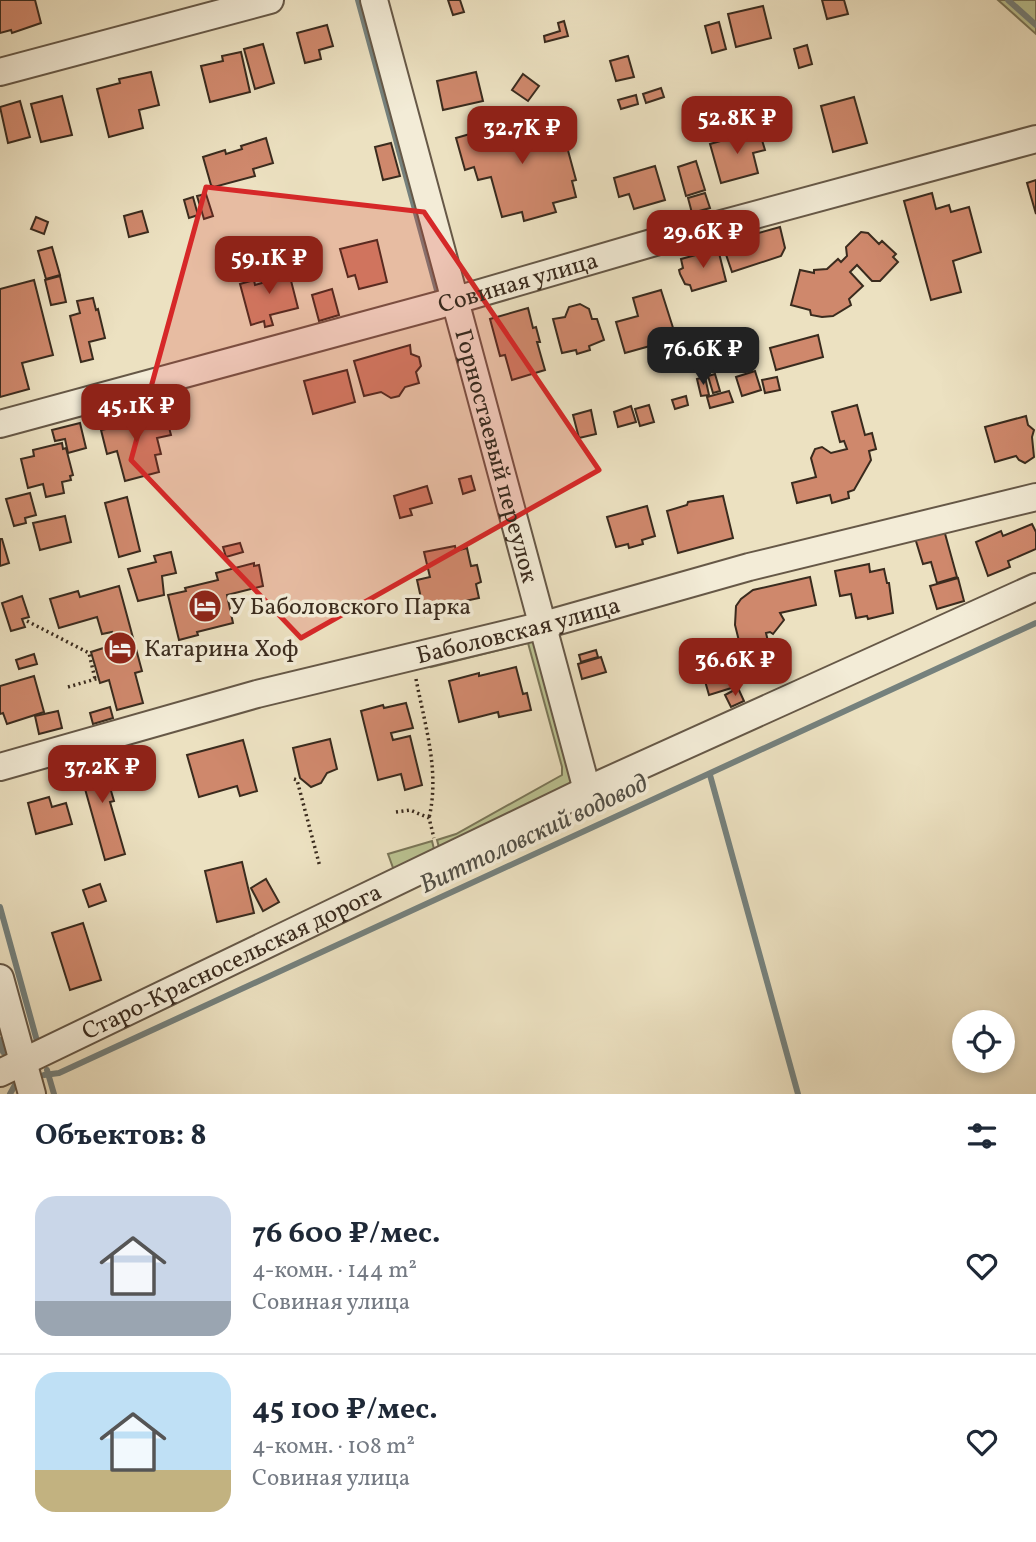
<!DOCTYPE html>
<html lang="ru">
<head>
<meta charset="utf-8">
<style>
	body { margin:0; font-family:Vollkorn,serif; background:#f2f2f3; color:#1f2937; height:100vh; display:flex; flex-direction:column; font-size:26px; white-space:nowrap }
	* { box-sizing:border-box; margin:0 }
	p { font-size:23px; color:#747a83 }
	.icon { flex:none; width:38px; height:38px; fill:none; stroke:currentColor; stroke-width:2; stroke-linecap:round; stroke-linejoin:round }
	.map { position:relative; height:1094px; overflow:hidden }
	.side { display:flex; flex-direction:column; background:#fff; flex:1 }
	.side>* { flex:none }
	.buttons { position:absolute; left:952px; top:1010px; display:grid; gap:14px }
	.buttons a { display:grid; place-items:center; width:63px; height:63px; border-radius:50%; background:#fff; box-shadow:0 4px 10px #0003; font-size:35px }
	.price { position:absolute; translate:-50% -60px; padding:0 16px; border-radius:14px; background:#8f2418; color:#fff; font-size:23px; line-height:46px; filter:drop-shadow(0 2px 4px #0008) }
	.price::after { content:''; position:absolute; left:50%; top:42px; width:21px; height:16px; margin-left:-10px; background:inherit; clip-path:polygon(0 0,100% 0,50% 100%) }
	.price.selected { background:#222; color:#fff }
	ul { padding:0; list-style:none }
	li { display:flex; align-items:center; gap:21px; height:175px; padding:0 35px }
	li+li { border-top:2px solid #e0e1e3 }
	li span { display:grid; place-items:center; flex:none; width:196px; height:140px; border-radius:21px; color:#555 }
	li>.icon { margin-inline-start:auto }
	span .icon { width:84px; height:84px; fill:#fffc; stroke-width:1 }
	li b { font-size:30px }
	h2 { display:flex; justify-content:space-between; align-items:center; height:84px; padding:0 35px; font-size:30px }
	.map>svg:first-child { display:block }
	.green { fill:#bac291; stroke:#7a7658; stroke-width:2 }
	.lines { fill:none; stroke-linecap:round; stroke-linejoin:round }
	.stream { stroke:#75817d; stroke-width:6 }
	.building { fill:#cf886c; stroke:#3a2b1e; stroke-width:2 }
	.minor-casing { stroke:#665847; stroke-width:30 }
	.path { stroke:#3a2b1e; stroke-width:3.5; stroke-dasharray:2 3.5; stroke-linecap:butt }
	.minor { stroke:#f3ecd7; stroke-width:26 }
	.marked { fill:#d62828; fill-opacity:0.2; stroke:#d62828; stroke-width:5; stroke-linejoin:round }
	.labels { text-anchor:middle; stroke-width:7; stroke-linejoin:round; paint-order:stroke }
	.street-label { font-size:24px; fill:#3a2b1e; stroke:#f3ecd7 }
	.poi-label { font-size:24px; fill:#3a2b1e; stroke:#f3ecd7; text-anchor:start }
	.water-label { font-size:26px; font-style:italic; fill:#524f46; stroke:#f3ecd7 }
</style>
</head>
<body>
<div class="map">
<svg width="1036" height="1094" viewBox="0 0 1036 1094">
	<rect width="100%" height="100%" fill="#ece1c1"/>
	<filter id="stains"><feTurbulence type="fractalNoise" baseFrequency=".00286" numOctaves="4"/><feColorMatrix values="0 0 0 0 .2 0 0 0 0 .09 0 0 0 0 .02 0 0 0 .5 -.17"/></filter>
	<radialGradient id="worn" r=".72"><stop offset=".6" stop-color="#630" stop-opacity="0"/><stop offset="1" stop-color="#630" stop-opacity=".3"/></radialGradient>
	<!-- green -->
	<g class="green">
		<polygon points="998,0 1036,0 1036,34"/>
		<polygon points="532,633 574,772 572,788 441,855 437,840 456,834 562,775 562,767 528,643 431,667 428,658"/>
		<polygon points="432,841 436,857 396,876 388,854"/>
	</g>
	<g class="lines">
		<!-- stream -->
		<g class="stream">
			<polyline points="358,0 438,294"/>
			<polyline points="1008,0 1036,25"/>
			<polyline points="710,775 798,1094"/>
			<polyline points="0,907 37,1041"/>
			<polyline points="0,1040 3,1052"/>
			<polyline points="47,1070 54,1094"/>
			<polyline points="44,1075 59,1073 1036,623"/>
			<polyline points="10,1094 15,1085"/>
		</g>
	</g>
	<!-- building -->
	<g class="building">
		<polygon points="0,0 35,0 41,23 12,33 11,30 0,33"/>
		<polygon points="448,0 460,0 464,12 453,15"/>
		<polygon points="822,0 844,0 848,14 827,19"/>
		<polygon points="763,6 771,38 736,47 728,14"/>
		<polygon points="564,21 568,36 545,42 544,36 560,31 558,23"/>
		<polygon points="719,22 726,49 712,53 705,26"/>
		<polygon points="327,25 333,46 319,50 321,59 305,63 297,33"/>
		<polygon points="263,44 274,83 255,89 244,49"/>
		<polygon points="807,45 812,64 799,68 794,49"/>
		<polygon points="241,52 250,92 210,102 201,66 223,61 222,56"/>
		<polygon points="628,56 634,77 616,81 610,61"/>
		<polygon points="151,72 159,105 139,110 143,128 109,137 97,89 120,83 119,79"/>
		<polygon points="476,72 483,101 443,110 437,81"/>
		<polygon points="523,74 539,86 528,101 512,90"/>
		<polygon points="661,88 664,97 646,103 643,94"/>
		<polygon points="636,95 638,104 621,109 618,100"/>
		<polygon points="62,96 72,135 41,142 31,104"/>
		<polygon points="854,97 867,143 833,152 821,106"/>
		<polygon points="20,101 30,137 8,143 0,107"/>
		<polygon points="526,118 529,130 560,121 576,180 572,181 576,197 553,203 556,212 524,221 522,212 502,217 491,177 478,180 474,167 465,170 456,138"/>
		<polygon points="759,130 765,150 753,153 758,173 721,183 710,144"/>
		<polygon points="266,138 273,163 253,169 255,176 214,187 211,185 203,157 225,150 226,154 242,149 241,146"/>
		<polygon points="391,143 400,176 383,180 375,147"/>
		<polygon points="696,161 705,190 686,196 678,167"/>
		<polygon points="655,166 665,200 634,209 629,194 619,197 614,178"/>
		<polygon points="1036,180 1036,214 1027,183"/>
		<polygon points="705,193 710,208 692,213 688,198"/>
		<polygon points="932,193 936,209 949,205 951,212 969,207 981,252 953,261 961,292 931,300 904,201"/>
		<polygon points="206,194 213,216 204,219 197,196"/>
		<polygon points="193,197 198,215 189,218 184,200"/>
		<polygon points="142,211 148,232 129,237 124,216"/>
		<polygon points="36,217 48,222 44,234 31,229"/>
		<polygon points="780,227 785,248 781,256 732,272 722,243"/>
		<polygon points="861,232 868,233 879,244 882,241 896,254 893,257 898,262 880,281 872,281 857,265 850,272 863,286 849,299 851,305 833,316 822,317 811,315 810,310 791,305 800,270 814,273 814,270 827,269 838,259 841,262 847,256 846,247"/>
		<polygon points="377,240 387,282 359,289 355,275 348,277 340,249"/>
		<polygon points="52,247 60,275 46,279 38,251"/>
		<polygon points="718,249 726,281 692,291 690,285 685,284 680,274 679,270 683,268 681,259"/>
		<polygon points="287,265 298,308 270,315 273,325 265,327 264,321 251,325 240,284 254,280 255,285 269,281 266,271"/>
		<polygon points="60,276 66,302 51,305 45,280"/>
		<polygon points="34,280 53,355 22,363 29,389 0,397 0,289"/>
		<polygon points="332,289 339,315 319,321 312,295"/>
		<polygon points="661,290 675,334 649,342 650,346 625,353 616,322 638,316 633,298"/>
		<polygon points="93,298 96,310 98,309 105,338 89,342 93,359 81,362 70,316 80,313 77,301"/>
		<polygon points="580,304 589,309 592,319 597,319 604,340 589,346 590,350 577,354 576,350 562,353 553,319 565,317 569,307"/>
		<polygon points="528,308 533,328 536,327 540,342 537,342 545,370 512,380 505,355 500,356 490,319"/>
		<polygon points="818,335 823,357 776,370 770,348"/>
		<polygon points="410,345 411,354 419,357 421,366 416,372 419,383 405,387 399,396 391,398 381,392 364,396 354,361"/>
		<polygon points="347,370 355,402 313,414 304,381"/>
		<polygon points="755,371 761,390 742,396 736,377"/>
		<polygon points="715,374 720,391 713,393 708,376"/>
		<polygon points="705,377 709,395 701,396 697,379"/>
		<polygon points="777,377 780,390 765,393 762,380"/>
		<polygon points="729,391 733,402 710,408 707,397"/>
		<polygon points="686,396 688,405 675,409 672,400"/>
		<polygon points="649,405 654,422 640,426 635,409"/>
		<polygon points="857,405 865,435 872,433 876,449 869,451 871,460 854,490 848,492 849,498 832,503 830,495 797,503 792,483 816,477 811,458 815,449 822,447 831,453 847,449 844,441 840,442 832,412"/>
		<polygon points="631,406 636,422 618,427 614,412"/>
		<polygon points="591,410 596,434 579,438 573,415"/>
		<polygon points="144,415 146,421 166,416 171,435 157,438 161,454 155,455 159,472 125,481 117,451 107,454 101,430 111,428 110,423"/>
		<polygon points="1026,416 1028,425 1034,430 1032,437 1034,457 1025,463 1019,460 1016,456 995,462 985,427"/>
		<polygon points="80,423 86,448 68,453 65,439 55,441 52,430"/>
		<polygon points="62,443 63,449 66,448 73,475 70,476 71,480 62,482 64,493 46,497 43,484 28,488 21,459 34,456 33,450"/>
		<polygon points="471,476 475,490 463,494 459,479"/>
		<polygon points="427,486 432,503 410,509 412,515 400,518 394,496"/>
		<polygon points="30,493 36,515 25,518 26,523 14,526 6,499"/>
		<polygon points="723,496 733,538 678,553 667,511 687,505 688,502"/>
		<polygon points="127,497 140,551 119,557 105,503"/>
		<polygon points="647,506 655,536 642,540 643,544 629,548 628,544 616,547 607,517"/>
		<polygon points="65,516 71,542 40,550 33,523"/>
		<polygon points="1032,524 1036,532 1036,549 1008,561 1010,567 988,576 976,542 1001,531 1003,536"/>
		<polygon points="944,530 957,577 937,583 931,562 923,564 915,538"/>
		<polygon points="0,539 2,539 9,563 0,566"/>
		<polygon points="240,543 243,552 226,557 223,547"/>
		<polygon points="455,546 456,551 467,548 471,566 477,565 481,582 476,584 479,598 465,601 466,606 425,616 417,580 430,577 424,552"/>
		<polygon points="171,552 176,573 162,576 164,595 138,601 128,569 156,562 154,556"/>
		<polygon points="254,563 254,566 259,565 263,586 227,595 233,623 197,632 198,635 179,640 168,595 186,591 185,588 218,580 216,573"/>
		<polygon points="869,564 870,572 884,569 887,583 889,583 893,613 868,619 867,616 856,618 851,594 840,596 835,571"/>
		<polygon points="810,577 816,605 780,613 784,620 773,634 770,632 766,633 771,654 744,661 735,625 736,606 741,599 753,590"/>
		<polygon points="958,578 964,601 937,609 930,586"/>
		<polygon points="119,586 142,671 135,673 143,703 117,710 109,680 100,683 91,652 116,644 112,632 102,634 97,617 59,628 50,599 78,591 80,597"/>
		<polygon points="22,596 29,617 22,619 25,627 11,631 2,603"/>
		<polygon points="596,650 598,657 581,662 579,655"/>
		<polygon points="34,654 37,664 19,669 16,660"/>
		<polygon points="601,657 606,672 582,679 578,664"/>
		<polygon points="725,660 726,663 734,661 741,685 709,695 701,667"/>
		<polygon points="516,667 523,694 527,693 531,710 499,717 498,712 459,722 449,681 479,673 479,676"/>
		<polygon points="34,676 44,712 7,724 3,713 0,714 0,686"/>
		<polygon points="738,688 744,701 731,707 725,695"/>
		<polygon points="406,703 413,728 391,733 393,740 410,736 422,785 405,790 401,774 378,780 361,711 383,705 384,708"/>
		<polygon points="110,707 113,718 93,724 90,713"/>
		<polygon points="58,711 62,728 39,734 35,716"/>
		<polygon points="330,739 337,769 327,773 321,783 311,787 300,778 293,748"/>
		<polygon points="243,740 257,791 240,796 237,786 199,797 187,755"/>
		<polygon points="101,757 105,771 113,769 117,782 109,784 114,801 110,802 125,854 105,860 78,764"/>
		<polygon points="49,797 52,807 66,803 72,824 36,834 28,803"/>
		<polygon points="242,862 254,913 217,922 205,871"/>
		<polygon points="266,879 279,902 263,911 251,888"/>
		<polygon points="100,884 106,901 89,907 83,890"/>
		<polygon points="83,923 101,980 70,990 52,933"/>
	</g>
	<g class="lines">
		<defs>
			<g id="minor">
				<path id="s1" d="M374 0 587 790"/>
				<polyline points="0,72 270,0"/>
				<path id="s2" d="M0 424 439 305 662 240 1036 139"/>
				<path id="s3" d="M0 767 257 694 544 625 749 567 1036 497"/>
				<polyline points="0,978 32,1094"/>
				<path id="s4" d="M0 1073 587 790 1036 587"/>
			</g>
		</defs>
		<!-- minor casing -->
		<use href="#minor" class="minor-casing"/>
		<!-- path -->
		<g class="path">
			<polyline points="27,621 89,653 95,679"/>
			<path d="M416 679C425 726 440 771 429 818"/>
			<polyline points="68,687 99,678"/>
			<polyline points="294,779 297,780 320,867"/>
			<polyline points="396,812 410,810 429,818 434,838"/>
		</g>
		<!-- minor -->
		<use href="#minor" class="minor"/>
	</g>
	<!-- marked area -->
	<path class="marked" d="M206 187 424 212 599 470 301 638 131 460Z"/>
	<!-- icons -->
	<defs>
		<symbol id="hotel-disc" viewBox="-11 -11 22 22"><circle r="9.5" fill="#8f2418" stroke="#f3ecd7"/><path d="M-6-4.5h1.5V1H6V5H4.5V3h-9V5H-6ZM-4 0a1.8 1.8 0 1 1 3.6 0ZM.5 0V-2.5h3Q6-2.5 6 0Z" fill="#fff"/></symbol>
	</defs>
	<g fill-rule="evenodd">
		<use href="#hotel-disc" x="186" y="587" width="38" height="38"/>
		<use href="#hotel-disc" x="101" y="629" width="38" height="38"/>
	</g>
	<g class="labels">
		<!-- street labels -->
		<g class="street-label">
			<text dy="8" stroke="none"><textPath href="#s2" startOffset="537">Совиная улица</textPath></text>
			<text dy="8" stroke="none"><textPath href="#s1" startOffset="472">Горностаевый переулок</textPath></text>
			<text dy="8" stroke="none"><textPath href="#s3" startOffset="536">Баболовская улица</textPath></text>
			<text dy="8" stroke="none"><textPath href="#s4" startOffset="257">Старо-Красносельская дорога</textPath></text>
		</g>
		<!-- poi labels -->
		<g class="poi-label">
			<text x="230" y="614">У Баболовского Парка</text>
			<text x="144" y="656">Катарина Хоф</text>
		</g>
		<!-- water labels -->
		<g class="water-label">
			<text transform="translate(533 833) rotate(-25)" y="9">Виттоловский водовод</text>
		</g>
	</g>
	<rect width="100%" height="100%" filter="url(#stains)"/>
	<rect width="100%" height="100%" fill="url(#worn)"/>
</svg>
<div class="buttons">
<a><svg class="icon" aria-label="locate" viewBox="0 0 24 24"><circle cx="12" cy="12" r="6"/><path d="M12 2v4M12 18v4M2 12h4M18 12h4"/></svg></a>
</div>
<b class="price" style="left:737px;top:156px">52.8K ₽</b>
<b class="price" style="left:522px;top:166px">32.7K ₽</b>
<b class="price" style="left:703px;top:270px">29.6K ₽</b>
<b class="price" style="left:269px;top:296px">59.1K ₽</b>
<b class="price selected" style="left:703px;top:387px">76.6K ₽</b>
<b class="price" style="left:136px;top:444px">45.1K ₽</b>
<b class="price" style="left:735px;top:698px">36.6K ₽</b>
<b class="price" style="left:102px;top:805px">37.2K ₽</b>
</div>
<section class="side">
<h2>Объектов: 8<svg class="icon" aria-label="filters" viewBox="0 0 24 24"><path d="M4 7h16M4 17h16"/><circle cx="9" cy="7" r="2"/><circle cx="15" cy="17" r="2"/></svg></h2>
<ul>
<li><span style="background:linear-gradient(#c9d6e8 75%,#9aa5b1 0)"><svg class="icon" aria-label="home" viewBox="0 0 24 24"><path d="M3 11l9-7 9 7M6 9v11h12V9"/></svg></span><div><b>76 600 ₽/мес.</b><p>4-комн. · 144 m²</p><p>Совиная улица</p></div><svg class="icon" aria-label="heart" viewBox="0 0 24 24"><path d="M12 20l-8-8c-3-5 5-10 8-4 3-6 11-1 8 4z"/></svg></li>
<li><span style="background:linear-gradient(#bfe0f5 70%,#c2b280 0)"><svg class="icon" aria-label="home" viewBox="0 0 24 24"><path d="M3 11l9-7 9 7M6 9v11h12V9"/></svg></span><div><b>45 100 ₽/мес.</b><p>4-комн. · 108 m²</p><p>Совиная улица</p></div><svg class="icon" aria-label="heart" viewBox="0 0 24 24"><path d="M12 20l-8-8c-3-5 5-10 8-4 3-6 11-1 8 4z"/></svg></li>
</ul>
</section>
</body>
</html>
